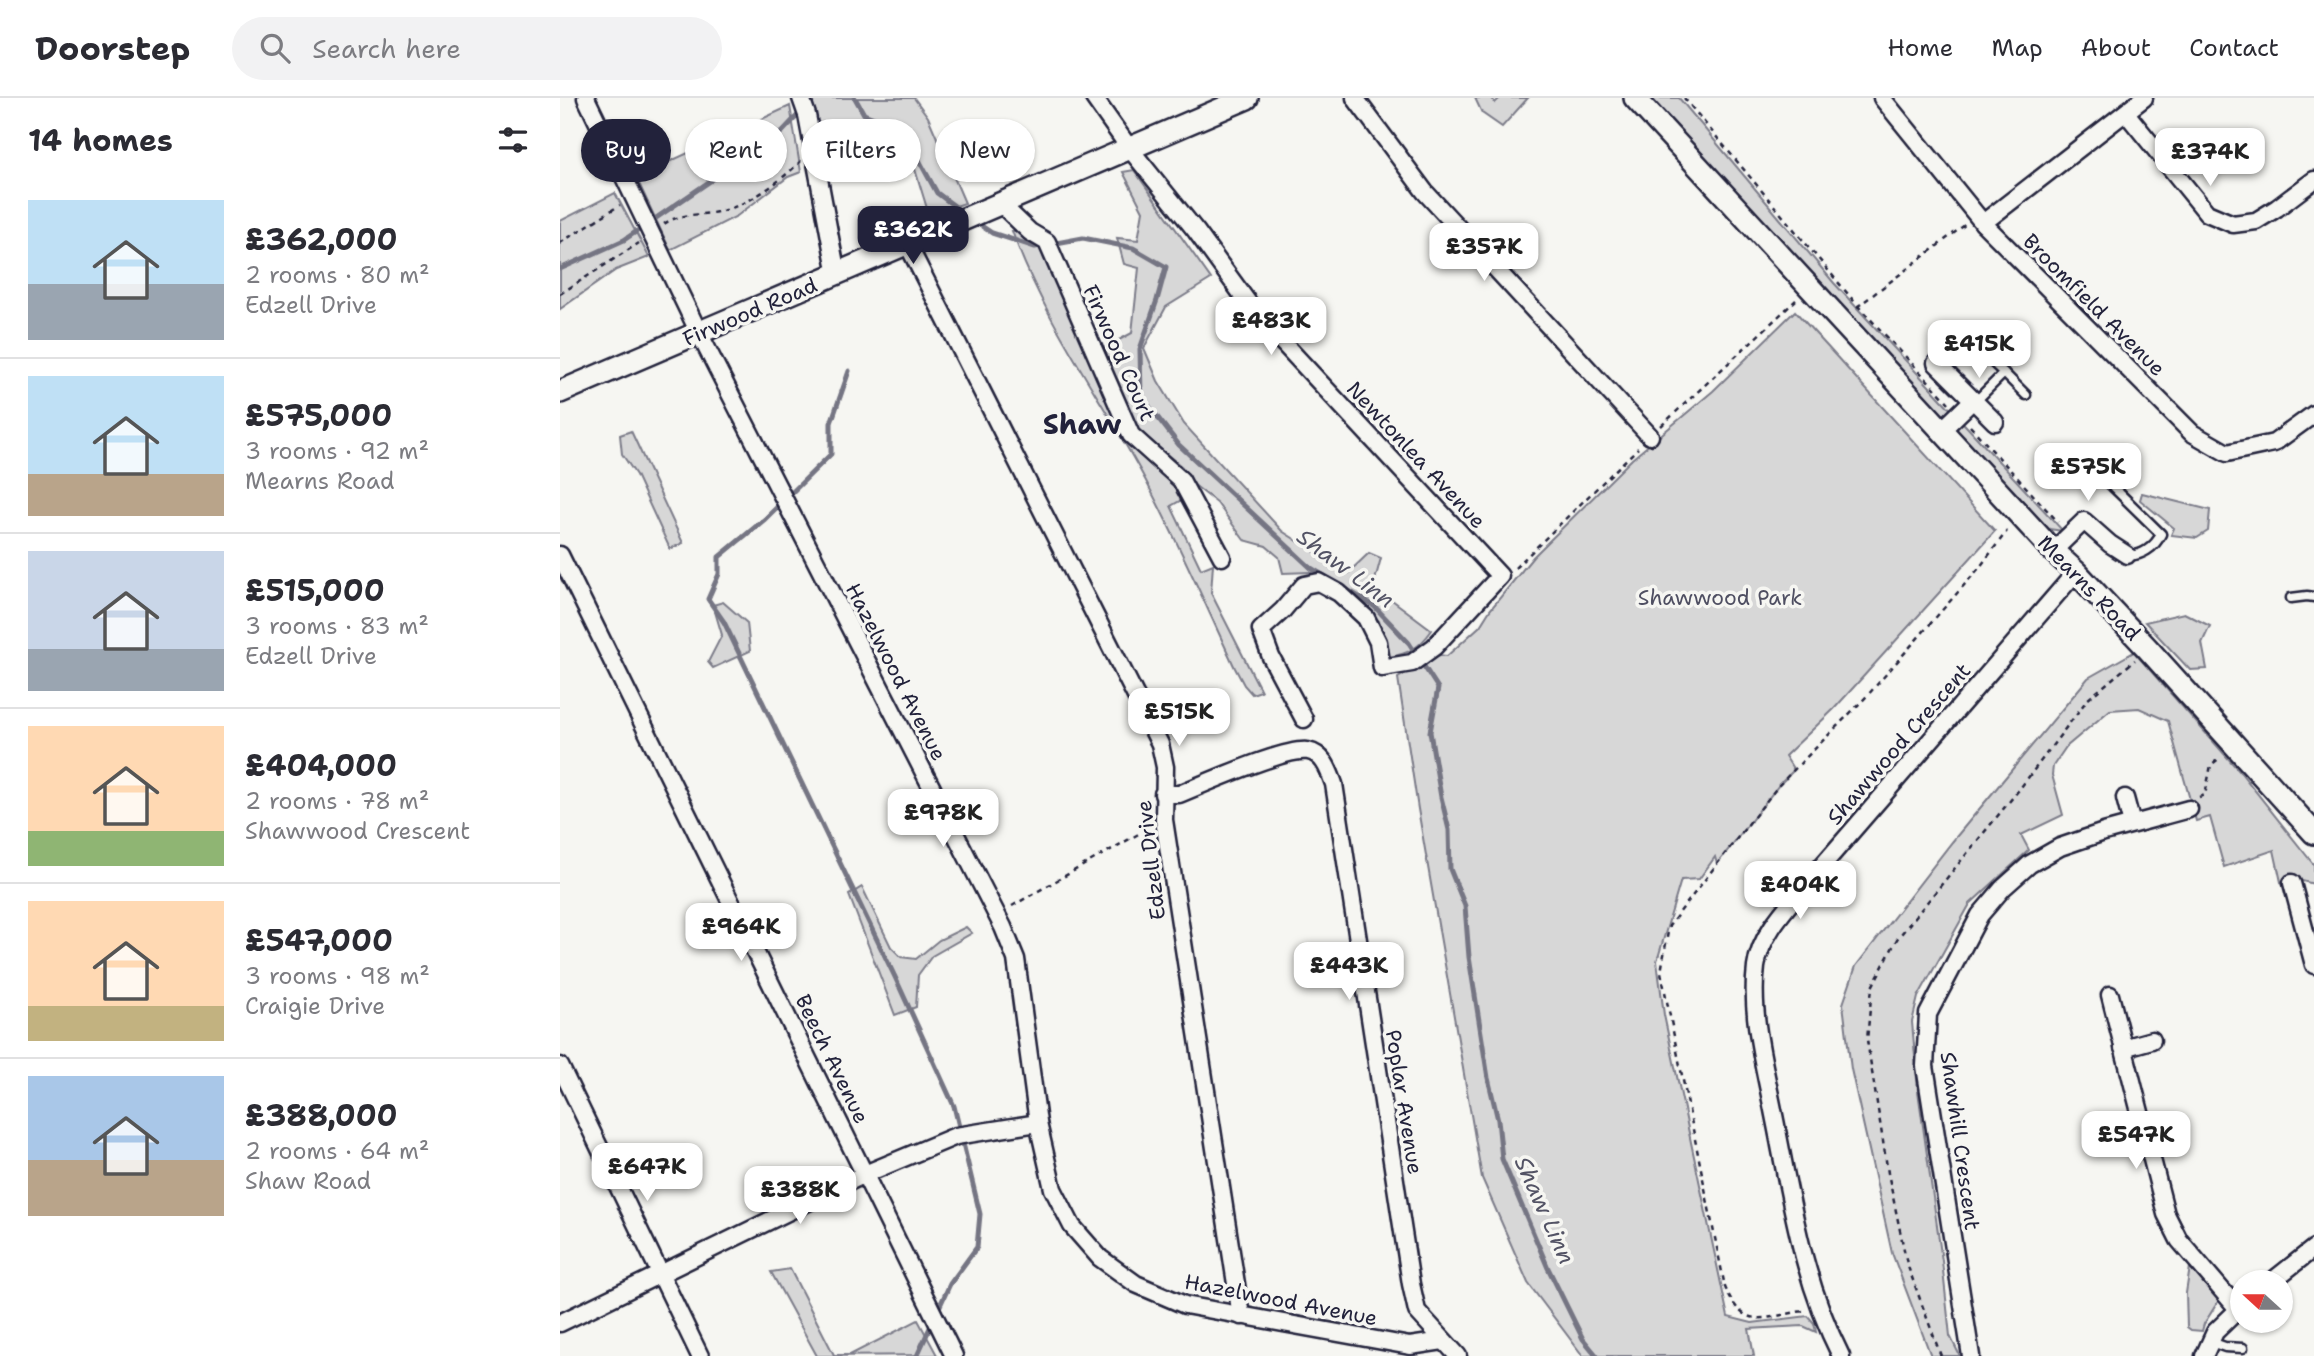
<!DOCTYPE html>
<html lang="en">
<head>
<meta charset="utf-8">
<style>
	body { margin:0; font-family:"Shantell Sans",sans-serif; background:#f2f2f3; color:#2b2b33; height:100vh; display:flex; flex-direction:column; font-size:26px; white-space:nowrap }
	* { box-sizing:border-box; margin:0 }
	p { font-size:23px; color:#7c7c81 }
	.icon { flex:none; width:38px; height:38px; fill:none; stroke:currentColor; stroke-width:2; stroke-linecap:round; stroke-linejoin:round }
	.map { position:relative; flex:1; overflow:hidden }
	.details { display:flex; flex-direction:column; background:#fff; width:560px }
	.details>* { flex:none }
	.top-card { position:absolute; left:21px; top:21px; width:665px; height:63px; display:flex; gap:14px }
	.needle { width:46px; rotate:291deg }
	.controls { position:absolute; left:1670px; top:1172px; display:grid; gap:14px }
	.controls a { display:grid; place-items:center; width:63px; height:63px; border-radius:50%; background:#fff; box-shadow:0 2px 5px #0004; font-size:35px }
	.price { position:absolute; translate:-50% -60px; padding:0 16px; border-radius:14px; background:#fff; color:#222; font-size:23px; line-height:46px; filter:drop-shadow(0 2px 4px #0008) }
	.price::after { content:''; position:absolute; left:50%; top:42px; width:21px; height:16px; margin-left:-10px; background:inherit; clip-path:polygon(0 0,100% 0,50% 100%) }
	.price.on { background:#22223b; color:#fff }
	ul { padding:0; list-style:none }
	li { display:flex; align-items:center; gap:21px; height:175px; padding:0 28px }
	li+li { border-top:2px solid #e1e1e2 }
	li span { display:grid; place-items:center; flex:none; width:196px; height:140px; border-radius:0px; color:#555 }
	li>.icon { margin-inline-start:auto }
	span .icon { width:84px; height:84px; fill:#fffc; stroke-width:1 }
	li b { font-size:30px }
	h2 { display:flex; justify-content:space-between; align-items:center; height:84px; padding:0 28px; font-size:30px }
	.tag { padding:0 24px; border-radius:32px; background:#fff; box-shadow:0 2px 5px #0004; font-size:24px; line-height:63px }
	.tag.on { background:#22223b; color:#fff }
	header { display:flex; align-items:center; gap:42px; box-sizing:border-box; height:98px; padding:0 35px; background:#fff; border-bottom:2px solid #e1e1e2 }
	header strong { font-size:33px }
	nav { display:flex; gap:38px; margin-inline-start:auto; font-size:24px }
	.search { width:490px; height:63px; background:#f2f2f3; display:flex; align-items:center; gap:18px; box-sizing:border-box; padding:0 24px; border-radius:38px; color:#7c7c81; font-size:26px }
	main { display:flex; flex:1; min-height:0 }
	.map>svg:first-child { display:block }
	.green { fill:#d7d7d7; stroke:#7c7c89; stroke-width:2 }
	.lines { fill:none; stroke-linecap:round; stroke-linejoin:round }
	.stream { stroke:#757583; stroke-width:5 }
	.lane-casing { stroke:#22223b; stroke-width:13 }
	.street-casing { stroke:#22223b; stroke-width:21 }
	.secondary-casing { stroke:#22223b; stroke-width:26 }
	.path { stroke:#22223b; stroke-width:2.5; stroke-dasharray:5 5; stroke-linecap:butt }
	.lane { stroke:#f6f6f2; stroke-width:8 }
	.street { stroke:#f6f6f2; stroke-width:16 }
	.secondary { stroke:#f6f6f2; stroke-width:21 }
	.labels { text-anchor:middle; stroke-width:7; stroke-linejoin:round; paint-order:stroke }
	.street-label { font-size:21px; fill:#22223b; stroke:#f6f6f2 }
	.park-label { font-size:21px; fill:#4f4f62; stroke:#f6f6f2 }
	.water-label { font-size:23px; font-style:italic; fill:#535365; stroke:#f6f6f2 }
	.district-label { font-size:28px; font-weight:bold; fill:#22223b; stroke:#f6f6f2 }
</style>
</head>
<body>
<header>
<strong>Doorstep</strong>
<div class="search"><svg class="icon" aria-label="search" viewBox="0 0 24 24"><circle cx="10" cy="10" r="6"/><path d="M15 15l6 6"/></svg>Search here</div>
<nav><a>Home</a><a>Map</a><a>About</a><a>Contact</a></nav>
</header>
<main>
<section class="details">
<h2>14 homes<svg class="icon" aria-label="filters" viewBox="0 0 24 24"><path d="M4 7h16M4 17h16"/><circle cx="9" cy="7" r="2"/><circle cx="15" cy="17" r="2"/></svg></h2>
<ul>
<li><span style="background:linear-gradient(#bfe0f5 60%,#9aa5b1 0)"><svg class="icon" aria-label="home" viewBox="0 0 24 24"><path d="M3 11l9-7 9 7M6 9v11h12V9"/></svg></span><div><b>£362,000</b><p>2 rooms · 80 m²</p><p>Edzell Drive</p></div></li>
<li><span style="background:linear-gradient(#bfe0f5 70%,#b9a48a 0)"><svg class="icon" aria-label="home" viewBox="0 0 24 24"><path d="M3 11l9-7 9 7M6 9v11h12V9"/></svg></span><div><b>£575,000</b><p>3 rooms · 92 m²</p><p>Mearns Road</p></div></li>
<li><span style="background:linear-gradient(#c9d6e8 70%,#9aa5b1 0)"><svg class="icon" aria-label="home" viewBox="0 0 24 24"><path d="M3 11l9-7 9 7M6 9v11h12V9"/></svg></span><div><b>£515,000</b><p>3 rooms · 83 m²</p><p>Edzell Drive</p></div></li>
<li><span style="background:linear-gradient(#ffd9b3 75%,#8fb573 0)"><svg class="icon" aria-label="home" viewBox="0 0 24 24"><path d="M3 11l9-7 9 7M6 9v11h12V9"/></svg></span><div><b>£404,000</b><p>2 rooms · 78 m²</p><p>Shawwood Crescent</p></div></li>
<li><span style="background:linear-gradient(#ffd9b3 75%,#c2b280 0)"><svg class="icon" aria-label="home" viewBox="0 0 24 24"><path d="M3 11l9-7 9 7M6 9v11h12V9"/></svg></span><div><b>£547,000</b><p>3 rooms · 98 m²</p><p>Craigie Drive</p></div></li>
<li><span style="background:linear-gradient(#a9c7e8 60%,#b9a48a 0)"><svg class="icon" aria-label="home" viewBox="0 0 24 24"><path d="M3 11l9-7 9 7M6 9v11h12V9"/></svg></span><div><b>£388,000</b><p>2 rooms · 64 m²</p><p>Shaw Road</p></div></li>
</ul>
</section>
<div class="map">
<svg width="1754" height="1258" viewBox="0 0 1754 1258">
	<rect width="100%" height="100%" fill="#f6f6f2"/>
	<filter id="ink" filterUnits="userSpaceOnUse"><feTurbulence type="fractalNoise" baseFrequency=".0143" numOctaves="2"/><feDisplacementMap in="SourceGraphic" scale="14" xChannelSelector="R" yChannelSelector="G"/><feConvolveMatrix kernelMatrix="1 2 1 2 8 2 1 2 1" color-interpolation-filters="sRGB"/></filter>
	<g filter="url(#ink)">
		<!-- green -->
		<g class="green">
			<polygon points="251,0 354,0 368,19 405,105 369,117 347,45 264,49"/>
			<polygon points="915,0 932,0 935,5 940,0 968,0 942,29 922,15"/>
			<polygon points="1085,0 1119,0 1274,185 1503,433 1489,431"/>
			<polygon points="230,8 241,74 228,79 177,118 110,152 76,79"/>
			<path d="M574 72 651 181 606 209 584 250 598 283 624 326 722 433 788 475 809 455 821 460 811 497 824 496 872 532C860 549 848 557 827 559L819 523 797 503 750 474 723 475 719 459 706 448 684 442 657 405 633 386 622 369 577 331 542 251 572 235 579 170 564 166 557 140 578 142 583 113 563 74Z"/>
			<polygon points="55,95 89,159 56,172 0,211 0,123"/>
			<path d="M452 133H461L484 154 567 340 613 381 623 401 611 408 641 471 653 466 651 495 701 593 692 596 684 587 675 570C644 504 615 436 580 372 536 292 483 220 452 133Z"/>
			<polygon points="1235,213 1435,433 1274,611 1225,658 1234,672 1219,687 1157,766 1155,759 1139,781 1121,782 1097,863 1104,917 1168,1219 1192,1225 1248,1218 1254,1225 1256,1234 1243,1228 1189,1231 1194,1258 1023,1258 968,1185 922,1080 858,711 838,580 877,557 887,558 920,528 930,512 973,459 1072,361 1153,293"/>
			<polygon points="71,333 123,445 110,451 76,377 62,356 60,337"/>
			<polygon points="1582,395 1650,412 1648,433 1637,440 1611,437 1614,430 1580,402"/>
			<polygon points="163,504 187,525 190,553 153,570 148,564 162,537 153,507"/>
			<polygon points="1624,515 1650,528 1642,545 1647,571 1630,572 1585,524"/>
			<polygon points="1574,554 1681,675 1754,767 1754,786 1734,781 1721,784 1714,752 1664,769 1650,719 1636,723 1608,623 1579,610 1550,612 1506,649 1493,668 1492,677 1503,717 1461,737 1469,752 1410,806 1358,899 1352,924 1358,993 1382,1163 1390,1238 1400,1258 1371,1258 1332,1155 1291,971 1283,906 1296,868 1392,744 1464,657 1528,580"/>
			<polygon points="302,789 331,849 341,859 356,861 379,842 406,829 412,835 372,858 358,877 356,909 335,917 289,797"/>
			<polygon points="1630,1169 1659,1202 1644,1226 1642,1233 1631,1232 1627,1229 1626,1195"/>
			<polygon points="230,1171 274,1257 290,1257 358,1222 377,1257 257,1258 211,1174"/>
		</g>
		<g class="lines">
			<!-- stream -->
			<g class="stream">
				<polyline points="295,0 304,16 350,34 354,53 377,95 397,110"/>
				<polyline points="423,129 432,135 475,149 523,140 573,150 606,169 597,202 580,251 581,298 619,347 751,470 814,508 849,545 878,590 870,634 881,699 889,732 890,771 905,808 909,859 928,980 938,1022 942,1061 988,1170 1023,1241 1037,1258"/>
				<polyline points="0,171 64,142 222,34 254,0"/>
				<polyline points="289,273 271,325 271,356 205,421 159,459 159,476 148,501 164,524 335,879 394,1008 420,1116 417,1149 390,1186 377,1214"/>
				<polyline points="357,1258 373,1223"/>
			</g>
			<defs>
				<g id="lane">
					<polyline points="1403,236 1444,275 1415,304"/>
					<polyline points="1444,275 1466,297"/>
					<path d="M1544 380 1601 436C1595 449 1581 459 1567 457"/>
					<polyline points="1731,500 1747,498 1754,499"/>
					<polyline points="1651,1244 1665,1249 1683,1250"/>
				</g>
				<g id="street">
					<polyline points="26,0 139,235 443,829 456,861 478,1025 493,1091 512,1128 540,1160 576,1186 625,1207 850,1248 883,1243"/>
					<polyline points="241,0 247,17 277,177"/>
					<polyline points="534,0 570,51 636,133 697,217 940,478 874,549 852,565 822,570 818,544 806,520 779,495 759,484 744,487 723,512 701,532 711,559 744,621"/>
					<polyline points="795,0 865,94 1090,338"/>
					<polyline points="1322,0 1423,125 1632,335 1667,355 1714,345 1754,316"/>
					<polyline points="1566,15 1647,115 1673,126 1696,123 1717,110 1754,82"/>
					<polyline points="441,106 470,134 487,144 571,337 621,382 662,459"/>
					<polyline points="1423,125 1584,0"/>
					<polyline points="348,147 600,646 605,669 604,722 681,1218"/>
					<polyline points="1376,265 1435,324"/>
					<polyline points="1382,332 1413,302"/>
					<polyline points="1493,453 1524,423 1550,446 1567,457"/>
					<polyline points="0,457 394,1258"/>
					<path d="M603 696H619C644 686 726 649 748 653 764 656 769 673 774 686L851 1186 857 1213 898 1258"/>
					<polyline points="1565,700 1572,726"/>
					<polyline points="1732,785 1754,867"/>
					<polyline points="1550,897 1606,1116 1619,1142 1678,1211"/>
					<polyline points="1563,950 1592,942"/>
					<polyline points="0,968 140,1258"/>
					<polyline points="1710,1185 1754,1150"/>
					<polyline points="0,1225 305,1076 396,1038 478,1025"/>
					<path d="M1281 1258C1242 1181 1231 1101 1214 1017 1205 970 1190 917 1196 869 1200 836 1229 807 1249 783L1516 474"/>
					<polyline points="1411,1258 1365,968 1368,916 1420,817 1443,790 1470,766 1500,749 1544,734 1629,711"/>
					<polyline points="1644,1258 1655,1234 1682,1208"/>
				</g>
				<g id="secondary">
					<polyline points="1075,0 1493,453 1516,474 1588,551 1754,735"/>
					<polyline points="0,294 687,0"/>
				</g>
			</defs>
			<!-- lane casing -->
			<use href="#lane" class="lane-casing"/>
			<!-- street casing -->
			<use href="#street" class="street-casing"/>
			<!-- secondary casing -->
			<use href="#secondary" class="secondary-casing"/>
			<!-- path -->
			<g class="path">
				<polyline points="1124,0 1298,208 1389,305"/>
				<path d="M104 126C121 114 143 118 162 113 192 105 219 84 241 63"/>
				<polyline points="0,145 60,107"/>
				<polyline points="0,196 79,145"/>
				<polyline points="1297,209 1406,126"/>
				<polyline points="1101,328 1236,202"/>
				<polyline points="1410,328 1498,424"/>
				<polyline points="955,470 1078,350"/>
				<polyline points="1639,699 1645,697 1651,667 1661,659"/>
				<polyline points="452,808 589,730"/>
				<path d="M1243 1213C1203 1219 1184 1234 1165 1189L1101 874 1109 828 1157 766 1219 687 1307 598 1420 469 1447 433"/>
				<polyline points="1381,1258 1347,1166 1328,1075 1307,942 1312,889 1337,841 1458,693 1527,602 1575,562"/>
			</g>
			<!-- lane -->
			<use href="#lane" class="lane"/>
			<!-- street -->
			<use href="#street" class="street"/>
			<!-- secondary -->
			<use href="#secondary" class="secondary"/>
		</g>
	</g>
	<g class="labels">
		<!-- street labels -->
		<g class="street-label">
			<text transform="translate(1534 207) rotate(45)" y="7">Broomfield Avenue</text>
			<text transform="translate(190 214) rotate(-23)" y="7">Firwood Road</text>
			<text transform="translate(559 255) rotate(66)" y="7">Firwood Court</text>
			<text transform="translate(856 357) rotate(47)" y="7">Newtonlea Avenue</text>
			<text transform="translate(1529 490) rotate(46)" y="7">Mearns Road</text>
			<text transform="translate(336 574) rotate(63)" y="7">Hazelwood Avenue</text>
			<text transform="translate(1339 646) rotate(-49)" y="7">Shawwood Crescent</text>
			<text transform="translate(591 762) rotate(-97)" y="7">Edzell Drive</text>
			<text transform="translate(272 961) rotate(64)" y="7">Beech Avenue</text>
			<text transform="translate(844 1004) rotate(81)" y="7">Poplar Avenue</text>
			<text transform="translate(1400 1043) rotate(82)" y="7">Shawhill Crescent</text>
			<text transform="translate(721 1202) rotate(11)" y="7">Hazelwood Avenue</text>
		</g>
		<!-- park labels -->
		<g class="park-label">
			<text x="1160" y="507">Shawwood Park</text>
		</g>
		<!-- water labels -->
		<g class="water-label">
			<text transform="translate(786 470) rotate(37)" y="8">Shaw Linn</text>
			<text transform="translate(985 1112) rotate(66)" y="8">Shaw Linn</text>
		</g>
		<!-- district labels -->
		<g class="district-label">
			<text x="522" y="336">Shaw</text>
		</g>
	</g>
</svg>
<div class="controls">
<a><svg class="needle" viewBox="-14 -14 28 28"><path d="M0-13l5 13h-10z" fill="#e53935"/><path d="M0 13l5-13h-10z" fill="#7c7c81"/></svg></a>
</div>
<b class="price" style="left:1650px;top:90px">£374K</b>
<b class="price on" style="left:353px;top:168px">£362K</b>
<b class="price" style="left:924px;top:185px">£357K</b>
<b class="price" style="left:711px;top:259px">£483K</b>
<b class="price" style="left:1419px;top:282px">£415K</b>
<b class="price" style="left:1528px;top:405px">£575K</b>
<b class="price" style="left:619px;top:650px">£515K</b>
<b class="price" style="left:383px;top:751px">£978K</b>
<b class="price" style="left:1240px;top:823px">£404K</b>
<b class="price" style="left:181px;top:865px">£964K</b>
<b class="price" style="left:789px;top:904px">£443K</b>
<b class="price" style="left:1576px;top:1073px">£547K</b>
<b class="price" style="left:87px;top:1105px">£647K</b>
<b class="price" style="left:240px;top:1128px">£388K</b>
<div class="top-card">
<a class="tag on">Buy</a>
<a class="tag">Rent</a>
<a class="tag">Filters</a>
<a class="tag">New</a>
</div>
</div>
</main>
</body>
</html>
